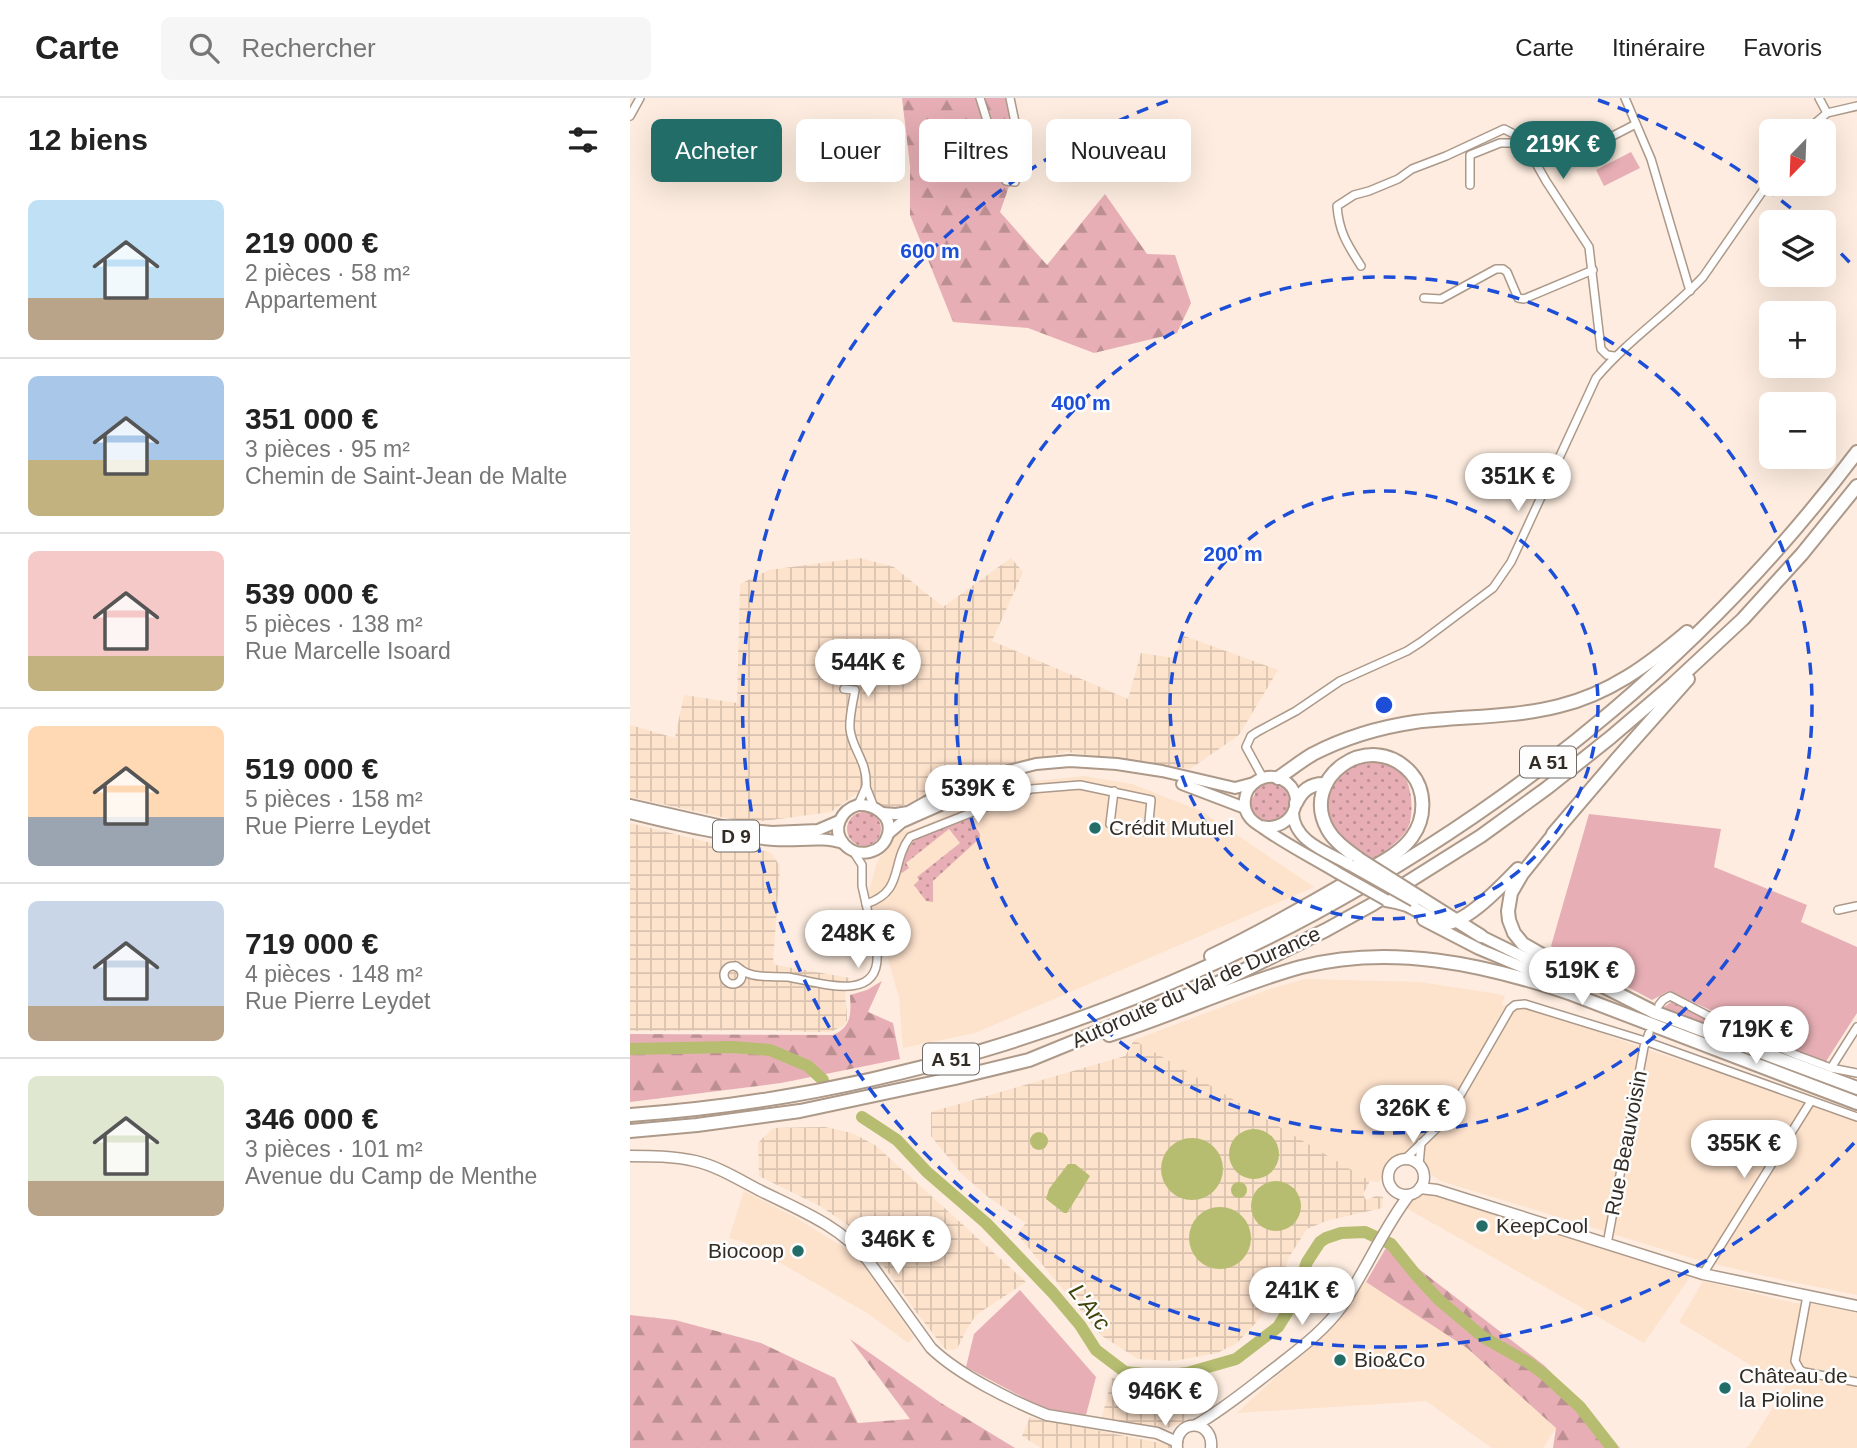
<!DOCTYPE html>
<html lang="fr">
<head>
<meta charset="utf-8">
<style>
	body { margin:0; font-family:Arial,sans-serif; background:#f6f6f6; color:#222; height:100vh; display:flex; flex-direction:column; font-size:26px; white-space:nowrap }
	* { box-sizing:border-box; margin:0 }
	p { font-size:23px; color:#767676 }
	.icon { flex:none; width:38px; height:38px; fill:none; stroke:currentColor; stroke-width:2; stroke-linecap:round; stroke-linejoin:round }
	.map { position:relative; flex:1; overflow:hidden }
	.details { display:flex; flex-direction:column; background:#fff; width:630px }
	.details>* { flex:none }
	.guide { position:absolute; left:21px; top:21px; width:665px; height:63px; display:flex; gap:14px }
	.needle { width:46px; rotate:203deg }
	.fabs { position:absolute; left:1129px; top:21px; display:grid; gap:14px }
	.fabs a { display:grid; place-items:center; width:77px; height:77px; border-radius:10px; background:#fff; box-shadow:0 7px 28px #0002; font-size:35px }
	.price { position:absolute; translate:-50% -60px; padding:0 16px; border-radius:24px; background:#fff; color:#222; font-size:23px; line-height:46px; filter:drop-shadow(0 2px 4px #0008) }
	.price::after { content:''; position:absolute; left:50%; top:42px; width:21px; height:16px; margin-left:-10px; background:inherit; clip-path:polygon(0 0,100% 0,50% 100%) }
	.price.selected { background:#236d69; color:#fff }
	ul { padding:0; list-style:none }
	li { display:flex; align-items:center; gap:21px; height:175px; padding:0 28px }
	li+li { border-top:2px solid #e0e0e0 }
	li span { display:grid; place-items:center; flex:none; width:196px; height:140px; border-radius:10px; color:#555 }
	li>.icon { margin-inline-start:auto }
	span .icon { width:84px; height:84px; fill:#fffc; stroke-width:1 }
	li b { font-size:30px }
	h2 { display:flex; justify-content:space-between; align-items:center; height:84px; padding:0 28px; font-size:30px }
	.chip { padding:0 24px; border-radius:10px; background:#fff; box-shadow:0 7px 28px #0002; font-size:24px; line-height:63px }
	.chip.selected { background:#236d69; color:#fff }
	header { display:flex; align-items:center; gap:42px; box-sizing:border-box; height:98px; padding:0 35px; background:#fff; border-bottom:2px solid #e0e0e0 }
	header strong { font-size:33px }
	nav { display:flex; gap:38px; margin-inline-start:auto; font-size:24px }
	.search { width:490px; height:63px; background:#f6f6f6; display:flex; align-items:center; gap:18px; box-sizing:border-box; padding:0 24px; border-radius:10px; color:#767676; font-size:26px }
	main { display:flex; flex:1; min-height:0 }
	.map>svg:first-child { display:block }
	.built { fill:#fde2cc }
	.industrial { fill:url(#industrial-grid) }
	.grass { fill:url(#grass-dots) }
	.forest { fill:url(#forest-firs) }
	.park { fill:#e7afb5 }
	.water { fill:#b6bd71 }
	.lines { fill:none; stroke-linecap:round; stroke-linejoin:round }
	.river { stroke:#b6bd71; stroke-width:12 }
	.street-casing { stroke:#ac9989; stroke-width:10 }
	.secondary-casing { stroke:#ac9989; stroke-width:13 }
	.primary-casing { stroke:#ac9989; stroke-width:14 }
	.highway-casing { stroke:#ac9989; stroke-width:16 }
	.street { stroke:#fff; stroke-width:7 }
	.secondary { stroke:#fff; stroke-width:10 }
	.primary { stroke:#fff; stroke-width:10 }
	.highway { stroke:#fff; stroke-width:12 }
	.primary-bridge-casing { stroke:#ac9989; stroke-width:14; stroke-linecap:butt }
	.highway-bridge-casing { stroke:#ac9989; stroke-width:16; stroke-linecap:butt }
	.primary-bridge { stroke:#fff; stroke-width:10 }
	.highway-bridge { stroke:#fff; stroke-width:12 }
	.ring { fill:none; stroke:#1d4ed8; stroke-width:3.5; stroke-dasharray:12 9 }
	.poi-dot { fill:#236d69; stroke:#fdfdfd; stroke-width:2.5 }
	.labels { text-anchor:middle; stroke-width:5; stroke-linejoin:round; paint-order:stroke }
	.shield { fill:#fdfdfd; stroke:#706b66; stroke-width:2 }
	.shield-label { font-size:19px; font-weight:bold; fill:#332c25 }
	.poi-label { font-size:21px; fill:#332c25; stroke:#fdfdfd; text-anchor:start }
	.street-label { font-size:21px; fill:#332c25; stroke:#fdfdfd }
	.water-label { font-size:23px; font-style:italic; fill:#414408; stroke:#fdfdfd }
	.centre { fill:#1d4ed8; stroke:#fdfdfd; stroke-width:3.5 }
	.ring-label { font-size:21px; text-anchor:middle; font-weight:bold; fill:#1d4ed8; stroke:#fdfdfd; stroke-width:5; stroke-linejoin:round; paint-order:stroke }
</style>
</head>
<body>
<header>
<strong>Carte</strong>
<div class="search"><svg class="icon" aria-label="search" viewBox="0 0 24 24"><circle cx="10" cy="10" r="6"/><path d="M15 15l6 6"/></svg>Rechercher</div>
<nav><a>Carte</a><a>Itinéraire</a><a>Favoris</a></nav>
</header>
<main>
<section class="details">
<h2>12 biens<svg class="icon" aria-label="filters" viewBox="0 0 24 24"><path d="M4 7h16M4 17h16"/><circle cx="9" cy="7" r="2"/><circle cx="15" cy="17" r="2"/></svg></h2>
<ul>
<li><span style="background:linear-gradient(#bfe0f5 70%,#b9a48a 0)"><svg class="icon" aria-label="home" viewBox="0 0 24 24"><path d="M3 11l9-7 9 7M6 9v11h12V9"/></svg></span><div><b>219 000 €</b><p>2 pièces · 58 m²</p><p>Appartement</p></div></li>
<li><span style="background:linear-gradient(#a9c7e8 60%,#c2b280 0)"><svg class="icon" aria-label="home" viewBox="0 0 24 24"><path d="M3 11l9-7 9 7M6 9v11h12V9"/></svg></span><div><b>351 000 €</b><p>3 pièces · 95 m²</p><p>Chemin de Saint-Jean de Malte</p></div></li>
<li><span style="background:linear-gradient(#f6c9c9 75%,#c2b280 0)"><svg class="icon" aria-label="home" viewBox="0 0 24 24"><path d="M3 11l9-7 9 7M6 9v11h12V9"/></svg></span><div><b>539 000 €</b><p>5 pièces · 138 m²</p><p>Rue Marcelle Isoard</p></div></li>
<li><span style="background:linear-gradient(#ffd9b3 65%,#9aa5b1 0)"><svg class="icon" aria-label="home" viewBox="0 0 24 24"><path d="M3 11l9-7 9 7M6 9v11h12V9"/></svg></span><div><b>519 000 €</b><p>5 pièces · 158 m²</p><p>Rue Pierre Leydet</p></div></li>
<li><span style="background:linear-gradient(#c9d6e8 75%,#b9a48a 0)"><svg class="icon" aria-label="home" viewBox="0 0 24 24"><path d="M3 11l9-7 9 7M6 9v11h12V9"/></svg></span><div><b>719 000 €</b><p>4 pièces · 148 m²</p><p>Rue Pierre Leydet</p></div></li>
<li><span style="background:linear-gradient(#dfe7d0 75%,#b9a48a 0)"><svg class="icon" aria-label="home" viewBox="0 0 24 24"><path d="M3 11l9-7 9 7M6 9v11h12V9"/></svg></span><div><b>346 000 €</b><p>3 pièces · 101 m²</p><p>Avenue du Camp de Menthe</p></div></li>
</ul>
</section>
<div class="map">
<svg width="1227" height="1350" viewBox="0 0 1227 1350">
	<defs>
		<pattern id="industrial-grid" width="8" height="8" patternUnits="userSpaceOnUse" patternTransform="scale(1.75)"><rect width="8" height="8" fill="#fde2cc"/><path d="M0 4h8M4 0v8" fill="none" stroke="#d9c2af"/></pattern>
		<pattern id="grass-dots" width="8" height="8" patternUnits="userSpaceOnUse" patternTransform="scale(1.75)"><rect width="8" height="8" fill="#e7afb5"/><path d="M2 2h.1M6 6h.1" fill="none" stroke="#bc8f93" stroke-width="1.8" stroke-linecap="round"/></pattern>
		<pattern id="forest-firs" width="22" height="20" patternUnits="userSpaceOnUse" patternTransform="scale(1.75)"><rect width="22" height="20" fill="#e7afb5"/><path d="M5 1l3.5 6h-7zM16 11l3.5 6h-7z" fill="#bc8f93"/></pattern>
	</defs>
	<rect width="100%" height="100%" fill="#fdecdf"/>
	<!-- built -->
	<g class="built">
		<polygon points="454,678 502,686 571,713 684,789 345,935 273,950 269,899 240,802 239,794 247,764 267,734 285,731 397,684"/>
		<polygon points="675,881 789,884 868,896 875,898 871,907 893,910 949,927 1024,954 1116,982 1227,1021 1227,1197 1135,1178 1064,1161 811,1083 797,1074 791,1063 773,1056 763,1061 751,1081 748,1084 740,1083 504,942 643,890"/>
		<polygon points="114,1093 165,1119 221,1154 231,1164 284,1239 278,1245 239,1216 114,1144 99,1140"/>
		<polygon points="800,1096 811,1097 1060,1179 1014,1245 776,1110 783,1099"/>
		<polygon points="734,1183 837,1250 926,1330 913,1350 862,1350 796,1303 607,1315 703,1226"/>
		<polygon points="1073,1183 1165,1205 1190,1207 1227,1215 1227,1350 1115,1350 1119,1348 1156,1288 1049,1224"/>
	</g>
	<!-- industrial -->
	<g class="industrial">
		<polygon points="230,460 264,469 313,509 381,460 393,474 362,543 498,601 511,555 543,560 554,538 648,572 609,637 560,671 437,654 351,672 265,711 254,710 246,704 226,696 201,714 119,725 0,699 0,627 45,640 54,597 107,605 110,486 139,472"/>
		<polygon points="0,725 102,750 138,753 142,756 150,768 143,864 146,867 220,880 215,896 217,917 217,923 213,928 200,934 182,934 131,932 0,933"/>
		<polygon points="504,942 740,1083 733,1096 736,1102 746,1098 753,1099 752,1110 696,1123 677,1131 659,1159 648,1190 632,1218 607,1245 587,1255 544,1263 508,1261 472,1238 387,1136 396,1125 358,1099 331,1075 301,1038 301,1014 495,958"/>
		<polygon points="195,1029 222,1035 245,1047 396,1184 346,1217 337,1231 327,1251 316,1252 286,1214 232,1137 190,1108 129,1078 128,1045 143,1030"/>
		<polygon points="482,1280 530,1288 557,1290 563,1297 554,1324 537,1330 511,1327 472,1319"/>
		<polygon points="400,1319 540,1347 541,1350 411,1350 392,1338"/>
	</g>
	<!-- grass -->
	<g class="grass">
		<path d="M740 664C750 665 764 666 771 674 782 684 784 714 779 727 773 742 755 752 743 762 731 754 715 748 707 737 694 718 694 687 714 673 721 667 731 666 740 664Z"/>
		<path d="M635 685C644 685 650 686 656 693 674 719 625 741 620 704L625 696V692Z"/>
		<circle cx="234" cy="731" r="17"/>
		<path d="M340 719 350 736V740L303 783V804L296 803 284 787 289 782 287 779 330 745 319 731 276 765 279 770 272 775 270 773C277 732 307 731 340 719Z"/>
		<polygon points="1041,904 1098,932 1166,961 1095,936 1033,910"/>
	</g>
	<!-- forest -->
	<g class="forest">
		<polygon points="272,0 384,0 394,46 370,114 417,167 475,96 517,156 545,157 561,205 547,235 464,255 398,230 323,224 280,117 280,68"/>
		<path d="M252 883 238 914 263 925 270 961 151 985 0 1004V936L203 937C222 929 221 915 220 897L237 892Z"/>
		<polygon points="760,1143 785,1168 915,1268 990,1350 923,1350 926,1330 837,1250 736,1184"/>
		<polygon points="0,1217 45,1222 131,1245 205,1280 228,1325 280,1321 220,1241 311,1305 385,1350 0,1350"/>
	</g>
	<!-- park -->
	<g class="park">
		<polygon points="1001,54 1010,70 974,88 966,72"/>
		<polygon points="959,716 1091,731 1084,769 1177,807 1171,824 1227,849 1227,915 1195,965 1039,893 1022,902 921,848"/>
		<polygon points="390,1192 466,1279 456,1317 413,1310 336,1269 344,1236"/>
	</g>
	<!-- water -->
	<g class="water">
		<circle cx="624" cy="1056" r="25"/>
		<circle cx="409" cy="1043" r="9"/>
		<circle cx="562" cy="1071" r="31"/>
		<polygon points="438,1066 445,1066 460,1078 437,1115 434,1115 416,1101 419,1091"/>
		<circle cx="646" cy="1108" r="25"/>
		<circle cx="609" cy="1092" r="8"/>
		<circle cx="590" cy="1140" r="31"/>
	</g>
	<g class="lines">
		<!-- river -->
		<g class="river">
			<polyline points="0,951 102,949 140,952 178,968 193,982"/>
			<polyline points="232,1019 267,1042 297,1074 356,1125 423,1195 450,1227 466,1252 495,1274 532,1278 557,1275 606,1261 648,1229 661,1208 677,1164 690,1144 696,1140 711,1135 735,1134 761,1146 786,1177 809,1202 853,1239 899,1265 915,1277 950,1309 982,1350"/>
		</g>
		<defs>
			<g id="street">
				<polyline points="350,0 376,83 385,84 389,70 379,37 385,24 380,0"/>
				<polyline points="995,0 1021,61 1060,193"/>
				<polyline points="1189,0 1197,15"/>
				<polyline points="0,18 10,0"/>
				<polyline points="1176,33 1197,15 1227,8"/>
				<polyline points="932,64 1006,26"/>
				<polyline points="840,87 840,57 870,45 890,45 899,53 916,83 959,149 971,251 977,257 984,258"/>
				<path d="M731 168C717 146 709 134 707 108L724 97 739 93 768 81 782 71 816 58 874 31 888 38 893 46"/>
				<polyline points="794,200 811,201 866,171 873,171 877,174 888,200 894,201 963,172"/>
				<path d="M214 591 225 592C223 604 219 619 220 631 222 652 238 663 236 689"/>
				<path d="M633 680 616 649 621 638 627 634 666 613 710 583 777 553 791 544 863 490 881 464 966 280C998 242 1039 215 1073 179L1141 81"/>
				<polyline points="228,707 236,689 244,709"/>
				<path d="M236 806C275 793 260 766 280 739L401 691 450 687 521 702 518 734 480 726 484 693"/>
				<polyline points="1208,812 1227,808"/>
				<circle cx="103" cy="877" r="9"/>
				<path d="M106 868C110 871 115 875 120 876 131 880 146 878 158 879 188 884 251 907 247 854L232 788V767L223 753"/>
				<polyline points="1029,907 1033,902 1040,898 1096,927 1169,958 1201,970 1227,975"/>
				<polyline points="1201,970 1227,929"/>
				<polyline points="774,1062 805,1032 820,1015 880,911 885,907 895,906 1015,943 1227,1019"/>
				<polyline points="789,1067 791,1045"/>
				<polyline points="977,1146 1014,949 1019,935"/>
				<polyline points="1073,1176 1181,1003"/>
				<polyline points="1177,1198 1165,1263 1170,1272 1174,1274 1227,1284"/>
			</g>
			<g id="secondary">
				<path d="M0 1058C22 1058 43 1058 65 1063 87 1068 108 1081 129 1092 167 1111 209 1127 237 1161L301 1250C329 1277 380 1302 417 1317L527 1335 547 1344"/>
				<circle cx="776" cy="1079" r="18"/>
				<polyline points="790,1090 807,1092 1073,1176 1227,1208"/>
				<path d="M566 1327C594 1311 619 1290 645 1270 669 1251 694 1233 712 1208 736 1172 753 1131 779 1097"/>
				<path d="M547 1350C544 1320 584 1320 581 1350"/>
			</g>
			<g id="primary">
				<polyline points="552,686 615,710"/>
				<polyline points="0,707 101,730 142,734 188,732 209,723"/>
				<path d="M228 707C243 706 263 717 258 736 253 756 227 761 214 746 201 731 211 712 228 707Z"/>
				<path d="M0 715C48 727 95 738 144 742 167 744 191 738 213 745"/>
				<polyline points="252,715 266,716 278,714 296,704 351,680 406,666 440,663 487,666 532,673 605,690 624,685"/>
				<path d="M663 715C664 744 698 754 720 767"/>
				<path d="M630 728C666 736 680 690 648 680 639 677 629 680 623 686 613 695 612 710 620 720 624 725 629 727 633 730 657 747 683 760 708 775"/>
				<polyline points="259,735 272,724 374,679"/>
				<polyline points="793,822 849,851 947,892"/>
				<polyline points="845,835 908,866 961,888"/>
			</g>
			<g id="highway">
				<path d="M648 680C660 672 671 663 683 656 714 640 751 629 785 624 833 618 882 620 929 608 979 596 1018 567 1057 534"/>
				<path d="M666 705C672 692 681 685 696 686"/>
				<polyline points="928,731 892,776 881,795 878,813 879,822 884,835 893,846 921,862 1024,914 1227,990"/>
				<polyline points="923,736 987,661 1058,581"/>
				<polyline points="789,799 851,838"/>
				<path d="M756 802C763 803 771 805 777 807 789 812 800 822 812 825 834 829 873 786 888 771"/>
				<path d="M581 858C632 833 682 805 731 776 748 766 770 756 782 739 796 720 796 692 781 675 740 629 668 680 698 732 705 744 717 752 729 761"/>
				<path d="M479 937C544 917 605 887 671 869 761 846 853 866 939 895L1227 1005"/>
				<path d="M0 1017C473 984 942 734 1227 354"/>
				<polyline points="0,1033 67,1027 170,1013 325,980 399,962 590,884 696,832 743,806 851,738 917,690 981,639 1043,586 1113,521 1172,456 1227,388"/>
			</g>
		</defs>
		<!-- street casing -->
		<use href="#street" class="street-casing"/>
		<!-- secondary casing -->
		<use href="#secondary" class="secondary-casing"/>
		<!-- primary casing -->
		<use href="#primary" class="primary-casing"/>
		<!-- highway casing -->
		<use href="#highway" class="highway-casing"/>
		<!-- street -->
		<use href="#street" class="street"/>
		<!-- secondary -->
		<use href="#secondary" class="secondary"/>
		<!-- primary -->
		<use href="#primary" class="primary"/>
		<!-- highway -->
		<use href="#highway" class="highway"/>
		<defs>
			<g id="primary-bridge">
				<polyline points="720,767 784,803"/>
				<polyline points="708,775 756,802"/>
			</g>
			<polyline id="highway-bridge" points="729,761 789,799"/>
		</defs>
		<!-- primary-bridge casing -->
		<use href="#primary-bridge" class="primary-bridge-casing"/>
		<!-- highway-bridge casing -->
		<use href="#highway-bridge" class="highway-bridge-casing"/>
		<!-- primary-bridge -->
		<use href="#primary-bridge" class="primary-bridge"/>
		<!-- highway-bridge -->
		<use href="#highway-bridge" class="highway-bridge"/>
	</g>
	<!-- distance rings -->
	<g class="ring">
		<circle cx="754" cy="607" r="214"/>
		<circle cx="754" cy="607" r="428"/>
		<path d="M1224 1045A642 642 0 1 1 540 2M968 2A642 642 0 0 1 1175 122M1196 141A642 642 0 0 1 1224 169"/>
	</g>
	<!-- markers -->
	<g class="poi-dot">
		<circle cx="465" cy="730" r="7"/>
		<circle cx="852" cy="1128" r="7"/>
		<circle cx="168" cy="1153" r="7"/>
		<circle cx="710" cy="1262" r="7"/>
		<circle cx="1095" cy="1290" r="7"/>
	</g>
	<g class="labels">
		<!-- shield labels -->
		<g class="shield">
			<rect x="890" y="648.5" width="56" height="31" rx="5"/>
			<rect x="83" y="722.5" width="46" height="31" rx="5"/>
			<rect x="293" y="945.5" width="56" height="31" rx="5"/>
		</g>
		<g class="shield-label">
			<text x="918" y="671">A 51</text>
			<text x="106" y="745">D 9</text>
			<text x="321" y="968">A 51</text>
		</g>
		<!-- poi labels -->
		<g class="poi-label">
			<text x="479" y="737">Crédit Mutuel</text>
			<text x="866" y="1135">KeepCool</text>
			<text x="154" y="1160" text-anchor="end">Biocoop</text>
			<text x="724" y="1269">Bio&amp;Co</text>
			<text x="1109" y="1285">Château de<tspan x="1109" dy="24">la Pioline</tspan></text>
		</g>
		<!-- street labels -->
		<g class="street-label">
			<text transform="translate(566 889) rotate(-24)" y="7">Autoroute du Val de Durance</text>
			<text transform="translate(996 1045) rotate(-79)" y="7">Rue Beauvoisin</text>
		</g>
		<!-- water labels -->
		<g class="water-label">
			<text transform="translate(460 1209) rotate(52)" y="8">L'Arc</text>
		</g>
	</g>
	<circle cx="754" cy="607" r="10" class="centre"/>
	<g class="ring-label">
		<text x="300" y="160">600 m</text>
		<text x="451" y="312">400 m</text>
		<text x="603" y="463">200 m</text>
	</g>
</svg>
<div class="fabs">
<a><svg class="needle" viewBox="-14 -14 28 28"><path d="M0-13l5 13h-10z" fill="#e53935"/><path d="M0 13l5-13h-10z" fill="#767676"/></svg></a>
<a><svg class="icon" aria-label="layers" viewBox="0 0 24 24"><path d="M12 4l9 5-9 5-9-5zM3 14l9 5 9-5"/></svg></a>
<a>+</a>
<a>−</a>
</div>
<b class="price selected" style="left:933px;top:83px">219K €</b>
<b class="price" style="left:888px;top:415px">351K €</b>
<b class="price" style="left:238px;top:601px">544K €</b>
<b class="price" style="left:348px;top:727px">539K €</b>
<b class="price" style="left:228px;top:872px">248K €</b>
<b class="price" style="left:952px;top:909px">519K €</b>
<b class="price" style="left:1126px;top:968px">719K €</b>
<b class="price" style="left:783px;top:1047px">326K €</b>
<b class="price" style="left:1114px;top:1082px">355K €</b>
<b class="price" style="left:268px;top:1178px">346K €</b>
<b class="price" style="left:672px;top:1229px">241K €</b>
<b class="price" style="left:535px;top:1330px">946K €</b>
<div class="guide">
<a class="chip selected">Acheter</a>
<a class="chip">Louer</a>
<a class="chip">Filtres</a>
<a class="chip">Nouveau</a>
</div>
</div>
</main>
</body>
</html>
